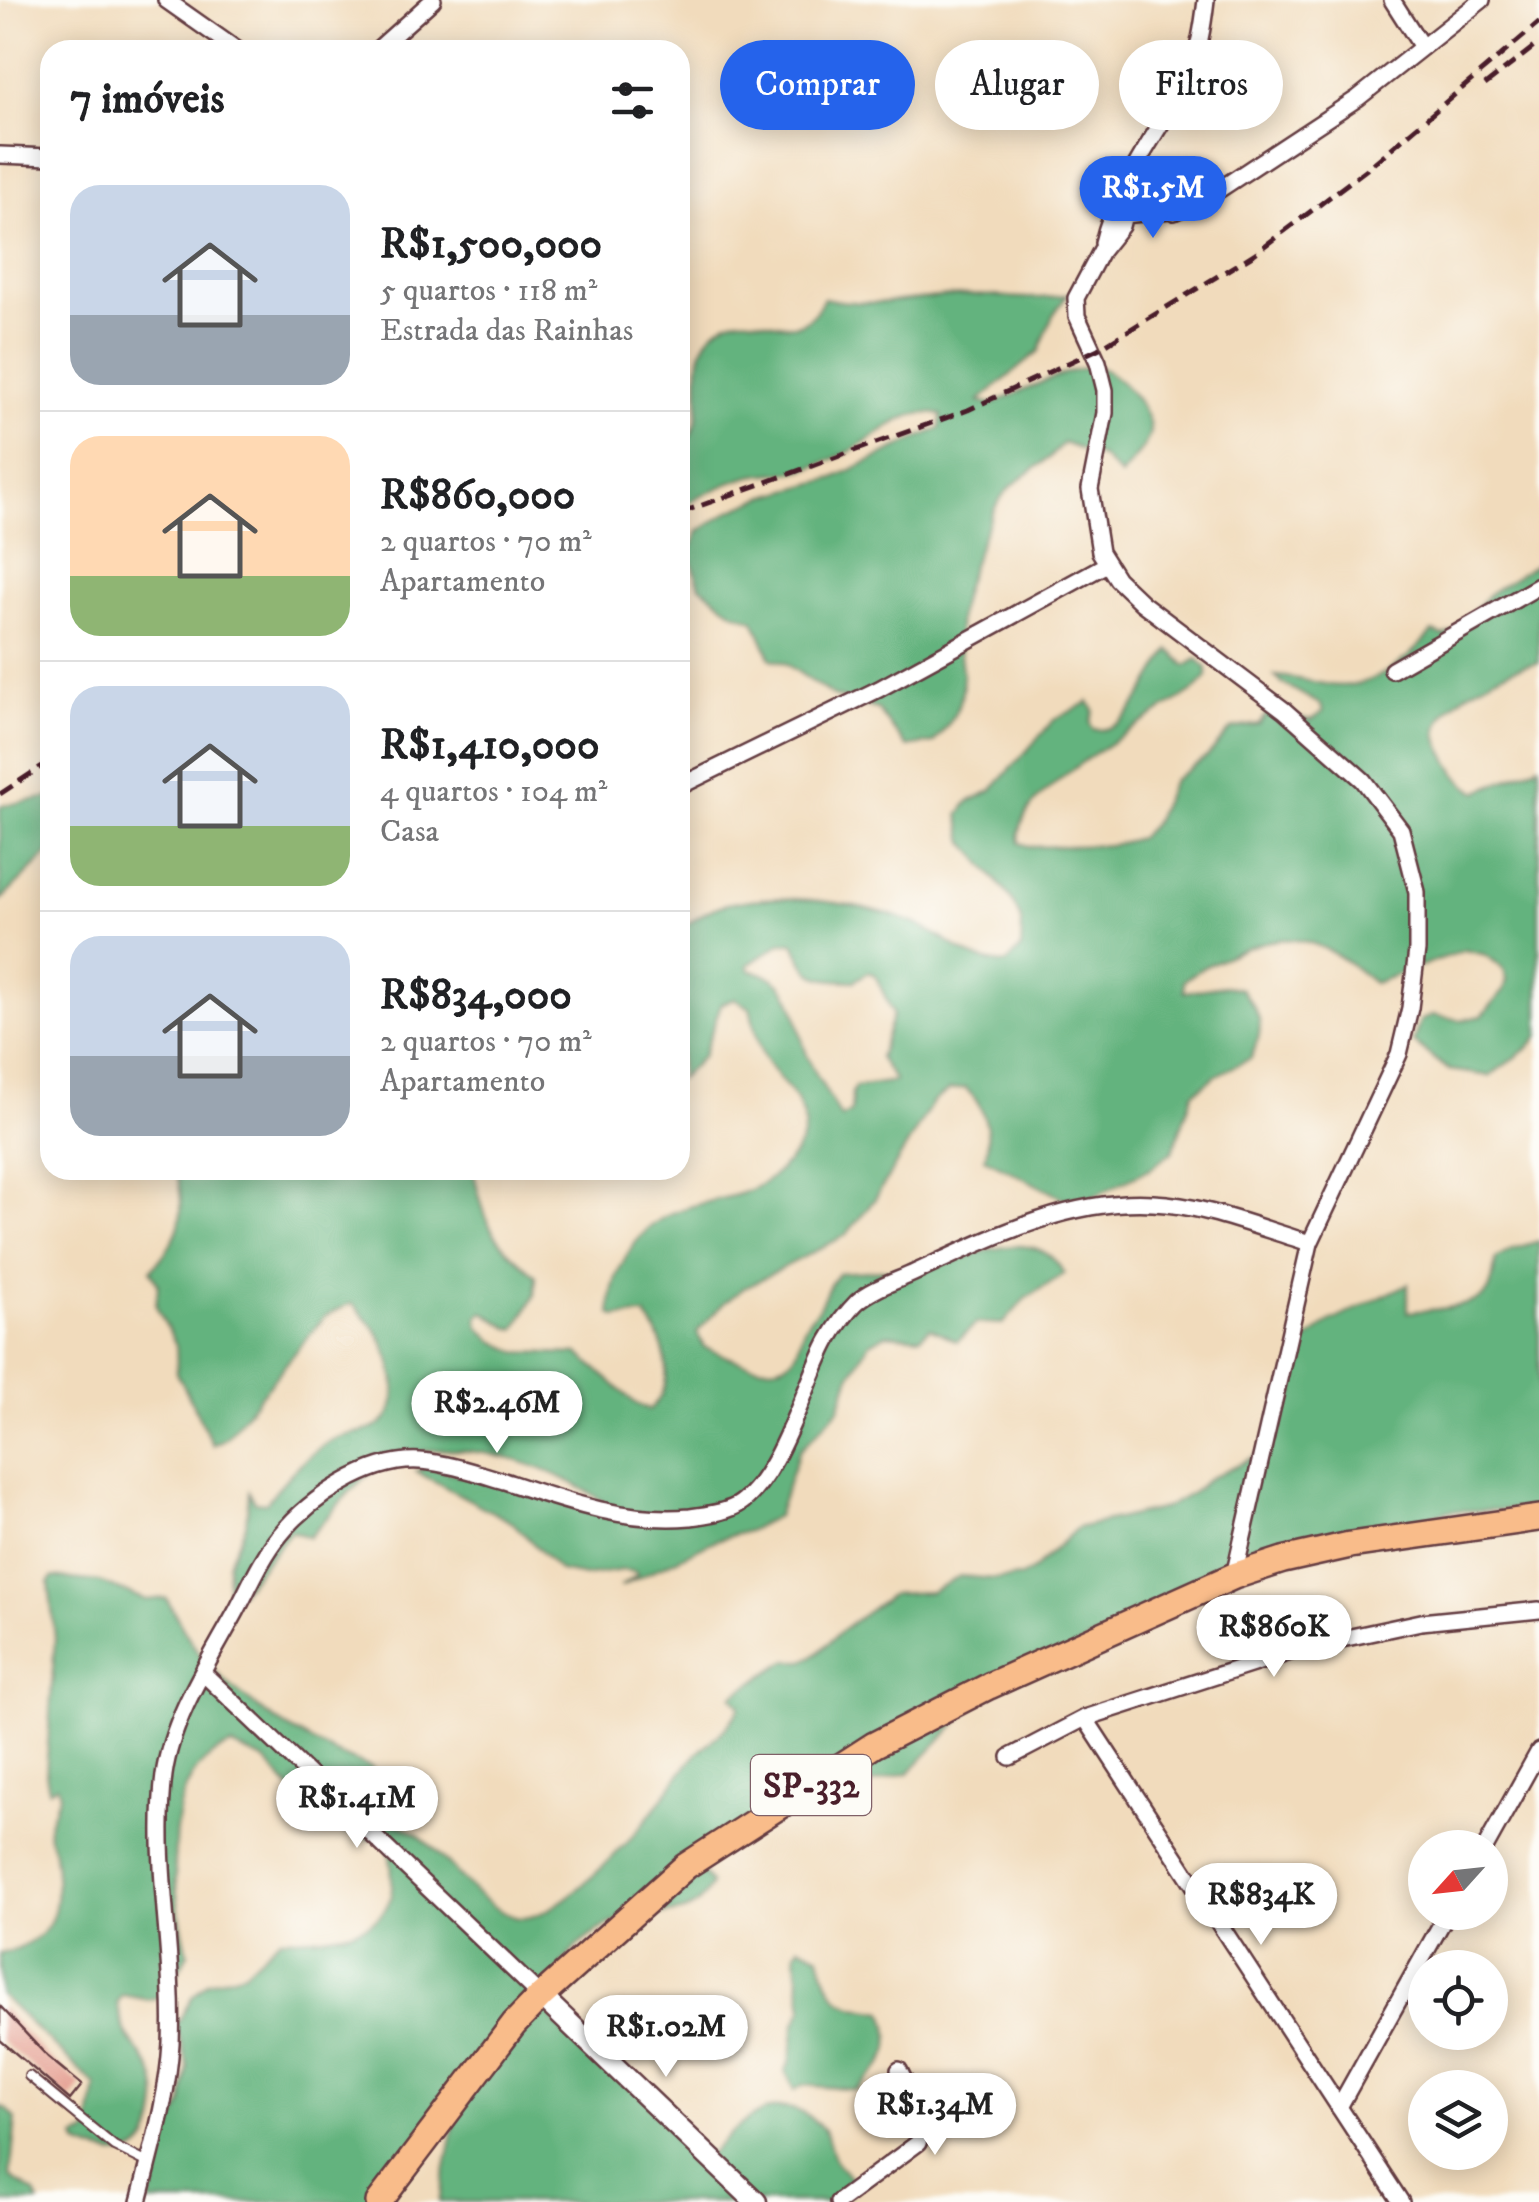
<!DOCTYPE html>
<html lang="pt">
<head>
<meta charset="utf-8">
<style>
	body { margin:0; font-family:"IM FELL DW Pica",serif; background:#f6f6f6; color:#202124; height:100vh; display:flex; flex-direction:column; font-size:38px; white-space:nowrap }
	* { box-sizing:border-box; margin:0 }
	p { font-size:32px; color:#757577 }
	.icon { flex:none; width:55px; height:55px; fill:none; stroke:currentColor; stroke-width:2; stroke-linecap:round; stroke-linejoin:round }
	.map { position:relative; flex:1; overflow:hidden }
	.panel { position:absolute; left:40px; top:40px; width:650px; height:1140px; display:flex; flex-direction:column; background:#fff; border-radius:30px; box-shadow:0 5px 25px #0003 }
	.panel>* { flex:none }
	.hud { position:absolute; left:720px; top:40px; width:668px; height:90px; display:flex; gap:20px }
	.needle { width:65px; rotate:243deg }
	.fabs { position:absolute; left:1408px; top:1830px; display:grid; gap:20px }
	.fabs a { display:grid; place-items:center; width:100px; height:100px; border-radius:50%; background:#fff; box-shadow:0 5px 25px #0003; font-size:50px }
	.price { position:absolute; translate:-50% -85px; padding:0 22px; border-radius:35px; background:#fff; color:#222; font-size:32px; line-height:65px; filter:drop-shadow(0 2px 5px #0008) }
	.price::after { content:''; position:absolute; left:50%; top:60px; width:30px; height:22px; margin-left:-15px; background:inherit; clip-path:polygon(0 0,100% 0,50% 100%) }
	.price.on { background:#2563eb; color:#fff }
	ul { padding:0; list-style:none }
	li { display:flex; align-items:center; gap:30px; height:250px; padding:0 30px }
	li+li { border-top:2px solid #e0e0e0 }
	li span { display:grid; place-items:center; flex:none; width:280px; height:200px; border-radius:30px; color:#555 }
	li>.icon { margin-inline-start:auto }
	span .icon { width:120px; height:120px; fill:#fffc; stroke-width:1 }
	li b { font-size:42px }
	h2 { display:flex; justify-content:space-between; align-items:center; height:120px; padding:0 30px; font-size:42px }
	.tag { padding:0 35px; border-radius:45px; background:#fff; box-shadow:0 5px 25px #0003; font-size:35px; line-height:90px }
	.tag.on { background:#2563eb; color:#fff }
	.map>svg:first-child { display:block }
	.forest { fill:#63b37e; stroke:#566954; stroke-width:2.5; fill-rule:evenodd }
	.building { fill:#e3988a }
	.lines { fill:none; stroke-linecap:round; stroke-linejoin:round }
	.service-casing { stroke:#633b41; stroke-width:12 }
	.minor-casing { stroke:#633b41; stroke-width:20 }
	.tertiary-casing { stroke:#633b41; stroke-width:25 }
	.primary-casing { stroke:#633b41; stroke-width:30 }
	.service { stroke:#fff; stroke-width:8 }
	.minor { stroke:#fff; stroke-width:15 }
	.tertiary { stroke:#fff; stroke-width:20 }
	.primary { stroke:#f9bc8a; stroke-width:25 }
	.rail { stroke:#4a1f2b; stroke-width:5; stroke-dasharray:15 8; stroke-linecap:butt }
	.labels { text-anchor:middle; stroke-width:9; stroke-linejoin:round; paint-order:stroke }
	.shield { fill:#fdfcf7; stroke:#806168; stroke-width:2.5 }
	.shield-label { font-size:35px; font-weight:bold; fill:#4a1f2b }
</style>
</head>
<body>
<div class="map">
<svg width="1539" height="2202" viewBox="0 0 1539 2202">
	<rect width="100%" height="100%" fill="#fdfcf7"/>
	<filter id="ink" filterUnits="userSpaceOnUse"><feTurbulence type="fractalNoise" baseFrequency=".01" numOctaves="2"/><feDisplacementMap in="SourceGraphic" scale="20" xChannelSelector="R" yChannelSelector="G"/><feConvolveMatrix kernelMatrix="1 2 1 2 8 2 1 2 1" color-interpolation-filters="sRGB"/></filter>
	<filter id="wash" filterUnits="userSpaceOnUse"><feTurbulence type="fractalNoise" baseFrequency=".0048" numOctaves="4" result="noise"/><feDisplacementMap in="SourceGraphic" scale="40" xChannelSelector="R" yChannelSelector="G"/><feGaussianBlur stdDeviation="2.25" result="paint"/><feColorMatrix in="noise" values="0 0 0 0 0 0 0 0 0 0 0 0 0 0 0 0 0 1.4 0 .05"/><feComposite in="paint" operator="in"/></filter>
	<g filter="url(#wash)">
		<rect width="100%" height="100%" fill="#f1dbbc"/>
		<!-- forest -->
		<g class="forest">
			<path d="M1068 294 1053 315 1039 351 979 401 992 404C1013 396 1076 364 1096 367 1116 370 1150 409 1150 429 1151 443 1129 464 1121 476L1102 457 1063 443C1045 468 1010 478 996 506 985 528 964 583 960 607 950 668 986 686 933 743L907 747 877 709 833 696 785 663 771 659 754 620 733 612 700 586 689 553 699 531 730 511 766 496 834 478 940 428 942 415C904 406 883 434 851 451 832 460 812 469 792 472 779 474 765 473 752 476 727 482 703 495 680 507V447C717 418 681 361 714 331 748 299 784 341 810 318 816 313 820 304 824 298 870 309 918 297 965 295 999 294 1035 303 1068 294Z"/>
			<path d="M1539 562V663C1510 665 1444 698 1438 729 1436 740 1442 748 1447 758 1456 774 1461 783 1477 792L1539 765V1035L1530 1047 1490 1076 1449 1070 1413 1042 1420 1021 1432 1015 1462 1020 1482 1016 1504 990 1507 979 1504 969 1486 955 1465 950 1374 983C1324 942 1295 925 1232 954 1215 962 1198 968 1184 981V992L1224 986 1241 989C1263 1018 1265 1025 1251 1058L1215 1076 1193 1093 1173 1151 1151 1168 1093 1197 1064 1199 985 1158C992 1134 985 1105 965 1088L949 1090 933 1102 875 1199 846 1235 744 1288 724 1303 697 1332 704 1347C725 1356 775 1381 794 1356 800 1348 800 1335 805 1326 808 1319 815 1314 819 1307 826 1294 828 1284 839 1273 870 1270 903 1270 934 1265 974 1258 1038 1221 1064 1274L1025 1299 1003 1324 977 1323 957 1341 930 1328 920 1337 886 1334 869 1344 849 1378 839 1409 799 1451 777 1516 748 1531 716 1540 620 1587 637 1575 636 1572 622 1570 585 1576 560 1571 513 1523 415 1471 427 1467 612 1509C559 1465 444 1427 380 1466 356 1480 330 1516 309 1537L291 1531 242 1590 227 1602 228 1563 246 1525 249 1492 255 1502 266 1503C284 1480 302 1459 327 1443 343 1432 363 1435 378 1426 404 1411 395 1369 385 1347 379 1331 363 1315 352 1303L324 1317 226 1438 213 1445 177 1373 176 1345 156 1306 158 1284 151 1270C182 1236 187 1215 176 1170H473C488 1231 489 1235 536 1276L535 1295 516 1329 509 1328 484 1312 478 1316 479 1327 494 1341 517 1352 579 1354 635 1403 649 1410C679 1385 665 1340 645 1315L616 1317 611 1314C608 1276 635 1231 670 1214 716 1193 748 1205 787 1163 796 1153 806 1137 804 1123 801 1095 778 1082 765 1059 757 1045 754 1024 750 1008L735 999 721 1004 703 1056 680 1079V930C694 919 709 908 727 904 778 891 868 903 916 924 952 940 963 961 1006 964L1021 949 1022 921 1010 897 965 842 959 815 968 802 991 791 1054 720 1089 702 1094 710 1090 723 1093 729C1128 738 1153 672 1170 650L1186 666 1197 659 1207 668V677L1196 689C1147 721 1077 759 1036 801 1026 812 1017 828 1020 843L1032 847 1112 845 1139 838 1154 822 1173 780 1208 756 1231 729 1259 724 1268 712 1311 720 1323 712 1321 705 1282 683 1275 676C1294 677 1312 682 1330 685 1372 691 1407 661 1432 632L1444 636 1459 629 1490 593ZM781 943H794C810 980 815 980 855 981L868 972 875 975 893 1014 879 1058 895 1081 855 1087 852 1093 851 1112 841 1118C830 1097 816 1077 807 1055 793 1018 800 980 750 970L748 965Z"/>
			<polygon points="50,797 50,852 0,901 0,806"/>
			<path d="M1539 1241V1509L1448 1511 1376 1532 1291 1536 1240 1550 1111 1629 983 1696 909 1773 856 1788 819 1810 775 1820 693 1871 704 1874 711 1884C690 1929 658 1906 623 1919 581 1934 534 1978 556 2024L645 2096 707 2157C739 2123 779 2082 823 2129 829 2136 830 2149 834 2158 840 2170 852 2176 857 2189L837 2202H439L457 2112 381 2202H149L165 2142 183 2103 188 2065 176 2026 192 1997 208 1982 244 1972 280 1938C317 1937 388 1939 392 1888 393 1875 390 1861 389 1848L377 1840 354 1836 335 1826 306 1806 264 1760 232 1746C155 1769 173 1894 188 1953L167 1994 149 2000 123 1995 117 2003C120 2013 121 2024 126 2033 135 2048 150 2063 155 2079 159 2092 157 2105 155 2118 147 2165 113 2159 78 2144L76 2138 88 2133 96 2086 0 1995V1954C60 1940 60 1906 54 1853 53 1846 48 1838 48 1831 47 1821 57 1804 60 1794L57 1785 49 1790 46 1774 55 1638 49 1583 53 1577 100 1582 146 1600 166 1598C179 1619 191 1646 208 1664 253 1711 311 1746 372 1768 377 1793 366 1797 365 1820 434 1812 456 1899 515 1917 548 1927 617 1854 638 1830 658 1807 674 1780 694 1757 710 1739 731 1729 740 1706L732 1696 786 1661H804L817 1654 842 1630 892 1594 930 1592 960 1576 996 1579 1021 1577 1034 1569 1077 1528 1165 1508 1195 1491 1208 1479 1262 1453 1294 1395 1291 1366 1308 1339 1330 1322 1408 1284V1312C1426 1310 1477 1308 1488 1292 1493 1284 1494 1269 1496 1259L1513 1249Z"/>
			<path d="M799 1946 820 1956C832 2002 838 2005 884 2012 898 2055 886 2060 857 2090L802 2085 795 2090 785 2071 790 2063 795 2023 803 2008 795 1953Z"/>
			<polygon points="0,2106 9,2111 16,2119 10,2177 35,2193 39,2202 0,2202"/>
		</g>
		<g id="blocks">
			<!-- building -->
			<polygon class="building" points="0,2006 48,2057 82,2085 70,2100 0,2040"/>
		</g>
	</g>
	<g filter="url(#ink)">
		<use href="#blocks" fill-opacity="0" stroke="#633b41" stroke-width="2.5"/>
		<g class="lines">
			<defs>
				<polyline id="service" points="29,2076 114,2146 148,2163"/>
				<g id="minor">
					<polyline points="166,0 237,50"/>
					<polyline points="1392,0 1422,47"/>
					<polyline points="377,50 433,0"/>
					<polyline points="0,155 50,157"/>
					<polyline points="1132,186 1142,203 1159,211"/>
					<polyline points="1180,209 1124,215 1121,226 1101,251 1076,298 1077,316 1098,362 1105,390 1105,413 1090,489 1100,552 1117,579 1142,603 1284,710 1363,780 1401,830 1417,892 1417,950 1410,1008 1399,1054 1310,1243 1234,1576"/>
					<polyline points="1174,212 1211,195 1358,98 1482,0"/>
					<path d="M1103 243C1117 182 1161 131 1188 76 1199 52 1203 26 1206 0"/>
					<polyline points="1392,670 1539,586"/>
					<polyline points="680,786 879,689 1107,564"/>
					<polyline points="203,1673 541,1996"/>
					<polyline points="1085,1718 1401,2202"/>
					<polyline points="1010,1757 1085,1718 1309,1646 1421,1622 1539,1610"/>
					<polyline points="1485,1848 1539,1751"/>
					<polyline points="1339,2107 1448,1912"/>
					<path d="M139 2202C152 2150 168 2096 171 2043 175 1953 153 1864 164 1775 172 1717 210 1660 237 1610 250 1585 262 1557 280 1535 310 1498 370 1458 420 1461 448 1463 477 1473 504 1481 564 1501 626 1523 690 1517 705 1515 722 1513 736 1506 778 1483 805 1383 828 1341 836 1327 846 1313 857 1302 873 1288 897 1281 916 1272 990 1238 1070 1198 1153 1203 1205 1205 1259 1228 1310 1243"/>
					<path d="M838 2202 918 2143C930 2119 909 2092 899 2070"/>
				</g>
				<polyline id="tertiary" points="541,1996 756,2202"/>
				<polyline id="primary" points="379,2202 514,2024 541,1996 686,1866 874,1745 989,1686 1234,1576 1283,1560 1350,1545 1539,1518"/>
			</defs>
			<!-- service casing -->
			<use href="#service" class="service-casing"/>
			<!-- minor casing -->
			<use href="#minor" class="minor-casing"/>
			<!-- tertiary casing -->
			<use href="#tertiary" class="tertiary-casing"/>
			<!-- primary casing -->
			<use href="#primary" class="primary-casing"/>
			<!-- service -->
			<use href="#service" class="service"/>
			<!-- minor -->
			<use href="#minor" class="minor"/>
			<!-- tertiary -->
			<use href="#tertiary" class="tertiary"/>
			<!-- primary -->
			<use href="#primary" class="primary"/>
			<!-- rail -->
			<g class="rail">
				<polyline points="1485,85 1539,43"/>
				<polyline points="680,513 968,410 1098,349 1254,254 1367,169 1539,23"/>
				<polyline points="0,794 50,761"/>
			</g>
		</g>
	</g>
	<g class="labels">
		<!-- shield labels -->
		<rect class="shield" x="751" y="1755" width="120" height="60" rx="8"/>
		<g class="shield-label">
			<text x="811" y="1797">SP-332</text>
		</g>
	</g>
</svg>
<div class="fabs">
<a><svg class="needle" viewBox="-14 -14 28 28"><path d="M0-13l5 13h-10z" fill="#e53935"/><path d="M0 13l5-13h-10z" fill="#757577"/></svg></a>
<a><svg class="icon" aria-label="locate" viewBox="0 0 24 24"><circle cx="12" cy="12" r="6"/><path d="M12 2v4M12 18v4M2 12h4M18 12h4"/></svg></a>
<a><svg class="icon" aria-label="layers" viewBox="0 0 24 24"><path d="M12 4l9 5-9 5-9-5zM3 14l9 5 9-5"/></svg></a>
</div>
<b class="price on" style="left:1153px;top:241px">R$1.5M</b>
<b class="price" style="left:497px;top:1456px">R$2.46M</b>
<b class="price" style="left:1274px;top:1680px">R$860K</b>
<b class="price" style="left:357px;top:1851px">R$1.41M</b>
<b class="price" style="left:1261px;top:1948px">R$834K</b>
<b class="price" style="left:666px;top:2080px">R$1.02M</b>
<b class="price" style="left:935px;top:2158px">R$1.34M</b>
<div class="hud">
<a class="tag on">Comprar</a>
<a class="tag">Alugar</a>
<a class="tag">Filtros</a>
</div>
<section class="panel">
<h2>7 imóveis<svg class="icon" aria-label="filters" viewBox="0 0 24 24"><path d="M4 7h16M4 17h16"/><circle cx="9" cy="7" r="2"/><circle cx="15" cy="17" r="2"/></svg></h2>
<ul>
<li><span style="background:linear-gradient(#c9d6e8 65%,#9aa5b1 0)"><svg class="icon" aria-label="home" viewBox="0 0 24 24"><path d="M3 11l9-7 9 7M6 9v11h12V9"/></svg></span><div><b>R$1,500,000</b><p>5 quartos · 118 m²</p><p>Estrada das Rainhas</p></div></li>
<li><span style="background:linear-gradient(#ffd9b3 70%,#8fb573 0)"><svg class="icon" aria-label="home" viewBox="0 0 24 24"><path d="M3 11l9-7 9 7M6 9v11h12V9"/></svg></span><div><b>R$860,000</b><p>2 quartos · 70 m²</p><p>Apartamento</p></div></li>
<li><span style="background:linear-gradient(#c9d6e8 70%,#8fb573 0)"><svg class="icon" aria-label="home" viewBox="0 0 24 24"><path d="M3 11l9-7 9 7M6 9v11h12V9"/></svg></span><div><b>R$1,410,000</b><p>4 quartos · 104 m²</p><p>Casa</p></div></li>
<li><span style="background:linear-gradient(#c9d6e8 60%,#9aa5b1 0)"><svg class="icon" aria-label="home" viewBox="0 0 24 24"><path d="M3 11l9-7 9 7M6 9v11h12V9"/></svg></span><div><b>R$834,000</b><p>2 quartos · 70 m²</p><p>Apartamento</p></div></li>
</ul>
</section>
</div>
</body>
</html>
